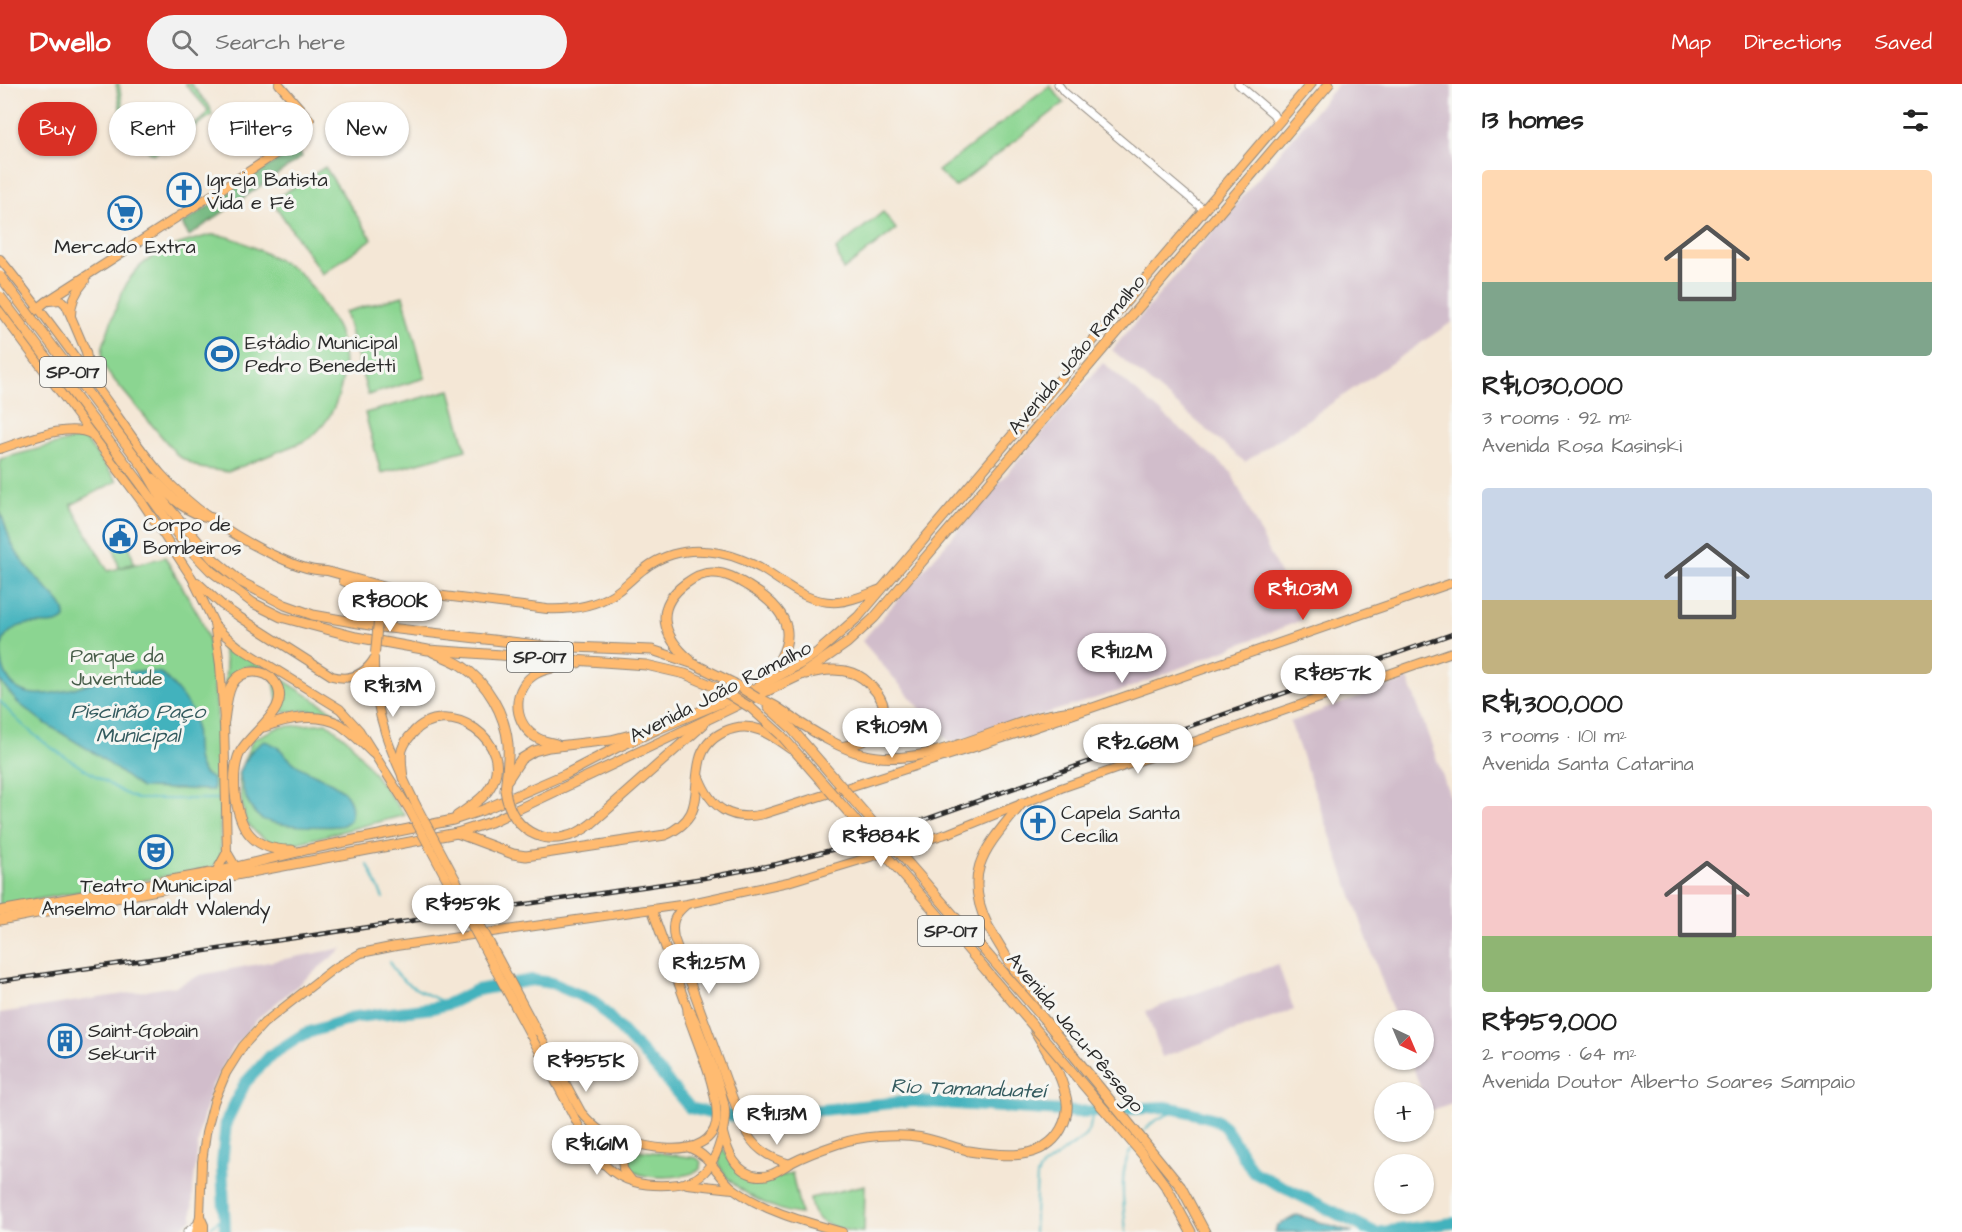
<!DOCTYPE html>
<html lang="en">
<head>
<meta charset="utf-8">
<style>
	body { margin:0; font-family:"Architects Daughter",sans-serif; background:#f2f2f2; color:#222; height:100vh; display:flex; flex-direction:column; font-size:22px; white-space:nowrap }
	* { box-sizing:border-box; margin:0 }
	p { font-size:20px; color:#767676 }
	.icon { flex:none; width:33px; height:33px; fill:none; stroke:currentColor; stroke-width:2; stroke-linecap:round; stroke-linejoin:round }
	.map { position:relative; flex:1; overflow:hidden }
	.sheet { display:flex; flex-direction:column; background:#fff; width:510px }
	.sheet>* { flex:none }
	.top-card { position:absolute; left:18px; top:18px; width:570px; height:54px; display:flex; gap:12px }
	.needle { width:39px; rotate:136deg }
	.buttons { position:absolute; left:1374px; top:926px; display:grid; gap:12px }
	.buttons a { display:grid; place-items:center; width:60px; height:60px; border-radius:50%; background:#fff; box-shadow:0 2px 4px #0004; font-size:30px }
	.price { position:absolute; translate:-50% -51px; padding:0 14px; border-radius:21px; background:#fff; color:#222; font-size:20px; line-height:39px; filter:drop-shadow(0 2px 3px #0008) }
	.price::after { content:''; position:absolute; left:50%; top:36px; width:18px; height:14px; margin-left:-9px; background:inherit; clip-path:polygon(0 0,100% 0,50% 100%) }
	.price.selected { background:#d93025; color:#fff }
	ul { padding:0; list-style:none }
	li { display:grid; align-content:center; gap:12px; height:318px; padding:0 30px }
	li span { display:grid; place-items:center; height:186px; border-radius:6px; color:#555 }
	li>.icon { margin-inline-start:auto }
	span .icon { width:108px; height:108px; fill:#fffc; stroke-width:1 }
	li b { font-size:26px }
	h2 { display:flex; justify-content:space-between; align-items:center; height:72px; padding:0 30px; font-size:26px }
	.chip { padding:0 21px; border-radius:27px; background:#fff; box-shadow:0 2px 4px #0004; font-size:21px; line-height:54px }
	.chip.selected { background:#d93025; color:#fff }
	header { display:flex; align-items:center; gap:36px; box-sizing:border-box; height:84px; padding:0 30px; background:#d93025; color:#fff }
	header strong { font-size:28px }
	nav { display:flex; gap:33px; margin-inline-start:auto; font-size:21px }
	.search { width:420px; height:54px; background:#f2f2f2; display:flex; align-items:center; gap:15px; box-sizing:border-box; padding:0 21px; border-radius:33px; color:#767676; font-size:22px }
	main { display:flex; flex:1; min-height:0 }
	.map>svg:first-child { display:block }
	.industrial { fill:#d1bdcb }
	.green { fill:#8bd591; stroke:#5b805e; stroke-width:1.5 }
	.forest { fill:#70b67b; stroke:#4e7053; stroke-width:1.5 }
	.water { fill:#43b2bd; stroke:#376e74; stroke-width:1.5 }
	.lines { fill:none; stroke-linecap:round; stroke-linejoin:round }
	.stream { stroke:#43b2bd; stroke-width:2 }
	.river { stroke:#43b2bd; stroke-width:12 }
	.minor-casing { stroke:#908980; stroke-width:9 }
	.major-casing { stroke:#908980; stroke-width:10 }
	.highway-casing { stroke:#908980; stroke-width:11 }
	.minor { stroke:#fff; stroke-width:7 }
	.major { stroke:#ffbb71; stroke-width:8 }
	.highway { stroke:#ffbb71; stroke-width:9 }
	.rail-casing { stroke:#2b2b2b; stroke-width:4.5 }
	.rail { stroke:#f6f6f2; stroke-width:2; stroke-dasharray:7; stroke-linecap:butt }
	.major-bridge-casing { stroke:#908980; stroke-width:10; stroke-linecap:butt }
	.highway-bridge-casing { stroke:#908980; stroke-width:11; stroke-linecap:butt }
	.major-bridge { stroke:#ffbb71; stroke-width:8 }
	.highway-bridge { stroke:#ffbb71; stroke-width:9 }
	.labels { text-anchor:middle; stroke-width:6; stroke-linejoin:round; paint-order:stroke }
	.shield { fill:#f6f6f2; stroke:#686867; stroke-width:1.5 }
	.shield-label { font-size:18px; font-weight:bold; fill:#2b2b2b }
	.poi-label { font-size:20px; fill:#2b2b2b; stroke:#f6f6f2; text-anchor:start }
	.street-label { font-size:20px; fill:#2b2b2b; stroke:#f6f6f2 }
	.park-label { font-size:20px; fill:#485e4a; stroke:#f6f6f2 }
	.water-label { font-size:21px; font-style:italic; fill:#335a5e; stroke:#f6f6f2 }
</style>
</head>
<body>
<header>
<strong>Dwello</strong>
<div class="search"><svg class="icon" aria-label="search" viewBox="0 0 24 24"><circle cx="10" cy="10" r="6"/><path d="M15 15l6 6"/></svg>Search here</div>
<nav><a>Map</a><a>Directions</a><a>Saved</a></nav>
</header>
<main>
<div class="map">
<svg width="1452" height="1148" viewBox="0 0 1452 1148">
	<rect width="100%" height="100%" fill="#f6f6f2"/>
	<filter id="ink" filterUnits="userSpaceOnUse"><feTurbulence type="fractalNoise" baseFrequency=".0167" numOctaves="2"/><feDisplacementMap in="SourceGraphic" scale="12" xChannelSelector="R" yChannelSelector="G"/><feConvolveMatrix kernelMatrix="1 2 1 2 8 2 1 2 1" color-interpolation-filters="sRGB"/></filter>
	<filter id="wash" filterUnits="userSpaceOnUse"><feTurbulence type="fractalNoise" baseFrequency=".008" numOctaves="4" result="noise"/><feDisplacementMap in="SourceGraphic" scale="24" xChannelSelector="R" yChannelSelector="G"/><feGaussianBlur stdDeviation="1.35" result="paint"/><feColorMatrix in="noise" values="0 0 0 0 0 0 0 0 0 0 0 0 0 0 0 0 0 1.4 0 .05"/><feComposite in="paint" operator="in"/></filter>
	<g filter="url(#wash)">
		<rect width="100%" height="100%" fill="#f4e7d6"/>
		<!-- industrial -->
		<g class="industrial">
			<polygon points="1338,0 1452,0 1452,238 1245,378 1112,266"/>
			<polygon points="1103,279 1231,388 1302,536 1129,604 950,659 862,557"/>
			<polygon points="1408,595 1452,718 1452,1019 1429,1027 1424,1008 1422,1008 1410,975 1424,975 1424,936 1396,936 1290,638"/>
			<polygon points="343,864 258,934 231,967 211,1004 200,1045 193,1104 192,1135 176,1148 0,1148 0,929 177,902 200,891"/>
			<polygon points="1278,880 1294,926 1162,973 1146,927"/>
		</g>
		<!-- green -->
		<g class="green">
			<polygon points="116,0 119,0 124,29 150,64 155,66 205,33 208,26 185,0 191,0 210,23 212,31 154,70 149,68 121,30"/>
			<polygon points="1050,2 1064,19 955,103 938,87"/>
			<polygon points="325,83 372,155 322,190 272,117"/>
			<polygon points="883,128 896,145 843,186 836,165"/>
			<path d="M211 151C230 151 243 158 259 166 272 173 287 179 298 188 309 197 316 209 323 221 328 230 336 239 339 249 351 286 339 334 307 356L228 388 200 384 178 372 109 290C103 282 101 273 103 262 110 242 116 220 126 201 143 169 179 159 211 151Z"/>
			<polygon points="403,212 425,294 368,311 345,228"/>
			<polygon points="450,306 466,366 381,389 365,329"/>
			<polygon points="83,353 117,397 71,421 108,487 165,473 201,535 208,555 217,626 221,775 212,784 0,822 0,375"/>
			<polygon points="127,453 134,479 119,484 112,457"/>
			<path d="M220 556 331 626 341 635 311 626 279 628 273 591C251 577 239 580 225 601L226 579Z"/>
			<polygon points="327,639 350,658 405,731 293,760 270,758 257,750 246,738 242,720 238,690 253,655 279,643"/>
			<path d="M721 1061C725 1067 729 1076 734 1082 749 1102 772 1096 792 1089L801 1130C778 1129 725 1104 719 1079 718 1074 720 1066 721 1061Z"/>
			<path d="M637 1066 697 1074 701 1078 700 1085C689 1094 648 1096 635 1088 628 1085 629 1078 629 1072Z"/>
			<path d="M865 1101 864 1148C850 1148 821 1143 814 1129 811 1125 811 1119 810 1114Z"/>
		</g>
		<!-- forest -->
		<polygon class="forest" points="297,63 302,73 189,152 182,140"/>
		<!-- water -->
		<g class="water">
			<path d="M0 427C4 437 7 448 11 458 19 476 36 493 49 507 57 516 66 522 65 534 52 548 25 529 6 552 0 561 0 572 3 582 13 623 56 610 84 601 99 597 114 592 129 588L138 587 161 589C171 598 189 619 193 631 200 651 188 686 213 695V706L141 704 96 670 43 638 17 618 0 597Z"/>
			<path d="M264 657C280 660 285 673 297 681 316 695 361 701 350 736 347 739 343 742 338 742 322 743 271 743 259 733 246 722 242 703 239 687L252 666Z"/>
			<polygon points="1297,1131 1353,1148 1275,1148 1277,1142"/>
		</g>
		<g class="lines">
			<!-- stream -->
			<g class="stream">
				<path d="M0 617C32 657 80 682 124 709L137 715H222"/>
				<polyline points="368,781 383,814"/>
				<path d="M390 878C398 901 428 910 448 920"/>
				<path d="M1141 1051C1151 1036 1165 1031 1181 1026"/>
				<polyline points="211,1143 220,1135 225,1126"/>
				<polyline points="1034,1148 1037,1092 1040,1085 1085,1052 1090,1043 1093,1027"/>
				<path d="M1126 1148C1124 1123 1117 1084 1133 1063"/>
			</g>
			<!-- river -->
			<g class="river">
				<polyline points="225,1148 222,1081 226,1038 245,999 271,971 304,950 356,933 433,924 448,920 477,906 532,896 552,899 595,918 650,977 690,1024 713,1030 750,1033 912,1017 1076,1028 1165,1023 1181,1026 1215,1035 1225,1043 1253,1088 1374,1148"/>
				<polyline points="1382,1148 1452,1139"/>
			</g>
		</g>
	</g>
	<g filter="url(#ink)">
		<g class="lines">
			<defs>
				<g id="minor">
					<polyline points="1058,0 1064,8 1204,126"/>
					<polyline points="1238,0 1273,30 1278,39"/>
					<polyline points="187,1148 196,1141 201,1141"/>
				</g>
				<g id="major">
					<path d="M0 175C33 216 65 259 96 302 118 331 137 363 161 390 190 423 231 451 271 470 288 478 307 487 327 487L397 506 547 525C570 526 592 523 612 511 624 504 633 493 644 485 660 472 684 465 704 467 723 468 743 475 760 484 786 499 806 520 838 518 853 517 867 510 881 505"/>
					<polyline points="49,217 61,216 66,221 86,268 90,292"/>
					<polyline points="0,227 142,418 192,494 214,539 220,581 224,637 227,768 234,780 241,787"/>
					<path d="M71 231C71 217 76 207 85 197"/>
					<polyline points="16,242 47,217 299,55 306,46 310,36 279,0"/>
					<path d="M0 365C26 357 68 337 93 351"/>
					<path d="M343 497C361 504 375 507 379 527"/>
					<path d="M197 498 222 521 238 532 332 592C350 597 364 591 374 575"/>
					<polyline points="214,540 222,549 239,563 340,625 359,646 409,725"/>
					<path d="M374 575C373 630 392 672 416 721"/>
					<path d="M699 693C711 724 730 738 764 730L1022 648 1452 499"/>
					<polyline points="216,788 227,768"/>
					<path d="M686 821C674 831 671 838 674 854L743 1042C753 1064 767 1073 790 1080"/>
					<path d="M537 947 581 1028C587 1035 593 1042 601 1047 627 1061 707 1082 716 1039 721 1012 697 959 688 932L687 923 652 826"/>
					<path d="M539 967C550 987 561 1007 571 1027 581 1046 590 1067 605 1081 623 1099 645 1102 668 1101 701 1100 713 1084 721 1055 724 1043 727 1030 724 1019 718 992 706 966 697 941L691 928"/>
					<path d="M723 1049C728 1068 735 1089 758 1092 772 1093 780 1085 791 1079 806 1071 823 1065 838 1060 860 1052 898 1049 920 1053 937 1056 953 1063 969 1067"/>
					<path d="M690 1064C711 1072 717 1092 734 1105 765 1128 806 1138 842 1148"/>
					<polyline points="632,1097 623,1085 622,1074 629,1065 641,1061"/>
					<polyline points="687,1100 733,1105"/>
					<polyline points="200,1132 204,1141 204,1148"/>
					<polyline points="196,1148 200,1132 202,1078 206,1049 214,1018 226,989 243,962 264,939 333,885 361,869 396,862 687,820 788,798 949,749 1061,704 1452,568"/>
				</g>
				<g id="highway">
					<polyline points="144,384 164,418 212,474 241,498 285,521 313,531 381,543 545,562 652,566 694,580 733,599"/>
					<path d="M153 394C171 413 185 429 212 434"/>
					<polyline points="141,400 183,458 211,487 253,519 281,533 356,553 428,566 646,581 685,590 720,605"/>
					<path d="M433 568C443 573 453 576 462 582 487 598 505 630 508 660 509 675 507 690 505 706"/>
					<path d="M690 576C663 553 653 524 685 500 694 493 703 488 714 489 727 489 738 496 748 502 794 529 800 558 763 597"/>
					<path d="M806 590C821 586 838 584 853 589 861 592 867 597 872 603 899 631 877 658 845 662"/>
					<path d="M757 614C774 619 786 630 800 639 819 651 840 664 862 670 917 685 983 650 1035 634 1053 629 1071 627 1089 624"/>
					<polyline points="768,623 791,644 842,703"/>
					<path d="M224 637C227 617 227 588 254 588 261 588 269 590 274 597 296 625 247 648 238 673 234 684 234 697 235 709 239 745 253 767 292 766"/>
					<path d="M264 643C287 634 318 628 341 641 352 649 363 659 373 669"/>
					<path d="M556 660C549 658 540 657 534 652 512 636 512 603 537 589 549 583 565 582 578 579"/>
					<path d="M403 694C402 685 400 674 402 666 404 660 407 655 412 650 446 609 520 659 489 705 482 716 468 724 457 732"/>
					<polyline points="508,695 521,675 534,667 549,663 611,656 638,649"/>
					<path d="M1022 719C989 761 960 785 988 842L1036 922"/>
					<polyline points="591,740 704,640"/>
					<path d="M457 749 513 770 526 772 665 751C705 733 692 709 700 676 706 651 736 637 760 646 771 650 781 658 791 665"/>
					<polyline points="0,827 216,788 310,765 453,736 483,726 566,690 616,664 658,645 756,604 800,580 818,568 858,533 1311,0"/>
					<polyline points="0,836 457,749 491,738 801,591 847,559 874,534 1329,0"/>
					<path d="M969 1067C1001 1072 1043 1078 1061 1045 1067 1034 1069 1021 1065 1009 1060 987 1046 966 1035 947"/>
					<polyline points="1181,1103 1205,1148"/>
					<polyline points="1167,1104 1191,1148"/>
				</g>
			</defs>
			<!-- minor casing -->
			<use href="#minor" class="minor-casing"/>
			<!-- major casing -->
			<use href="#major" class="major-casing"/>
			<!-- highway casing -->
			<use href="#highway" class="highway-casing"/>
			<!-- minor -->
			<use href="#minor" class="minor"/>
			<!-- major -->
			<use href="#major" class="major"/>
			<!-- highway -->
			<use href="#highway" class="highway"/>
			<defs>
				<polyline id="rail" points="0,897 704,794 777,780 858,759 1452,550"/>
			</defs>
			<!-- rail casing -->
			<use href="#rail" class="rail-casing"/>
			<!-- rail -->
			<use href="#rail" class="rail"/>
			<defs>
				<g id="major-bridge">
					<polyline points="375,569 379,527"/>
					<polyline points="416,721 537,947"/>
					<polyline points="409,725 539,967"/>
				</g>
				<g id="highway-bridge">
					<polyline points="0,192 144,384"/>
					<polyline points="0,212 141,400"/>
					<polyline points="733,599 757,614"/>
					<polyline points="720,605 751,624 781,651 966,863 1143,1071 1167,1104"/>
					<polyline points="842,703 1043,934 1181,1103"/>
					<path d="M505 706C511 752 554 769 591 740"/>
				</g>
			</defs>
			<!-- major-bridge casing -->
			<use href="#major-bridge" class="major-bridge-casing"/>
			<!-- highway-bridge casing -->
			<use href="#highway-bridge" class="highway-bridge-casing"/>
			<!-- major-bridge -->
			<use href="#major-bridge" class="major-bridge"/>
			<!-- highway-bridge -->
			<use href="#highway-bridge" class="highway-bridge"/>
		</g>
	</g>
	<!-- icons -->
	<defs>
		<symbol id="church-ring" viewBox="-11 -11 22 22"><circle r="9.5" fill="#f6f6f2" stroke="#1f6fb2" stroke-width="1.5"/><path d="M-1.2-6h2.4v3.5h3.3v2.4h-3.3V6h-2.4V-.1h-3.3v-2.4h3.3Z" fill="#1f6fb2"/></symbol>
		<symbol id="supermarket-ring" viewBox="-11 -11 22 22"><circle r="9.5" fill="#f6f6f2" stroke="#1f6fb2" stroke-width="1.5"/><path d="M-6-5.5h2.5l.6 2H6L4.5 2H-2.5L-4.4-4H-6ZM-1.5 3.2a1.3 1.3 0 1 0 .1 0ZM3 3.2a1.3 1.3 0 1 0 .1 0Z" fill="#1f6fb2"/></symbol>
		<symbol id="stadium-ring" viewBox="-11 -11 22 22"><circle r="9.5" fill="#f6f6f2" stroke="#1f6fb2" stroke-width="1.5"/><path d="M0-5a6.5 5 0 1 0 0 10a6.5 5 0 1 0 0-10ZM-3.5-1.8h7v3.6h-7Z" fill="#1f6fb2"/></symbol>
		<symbol id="civic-ring" viewBox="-11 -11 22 22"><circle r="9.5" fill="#f6f6f2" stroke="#1f6fb2" stroke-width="1.5"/><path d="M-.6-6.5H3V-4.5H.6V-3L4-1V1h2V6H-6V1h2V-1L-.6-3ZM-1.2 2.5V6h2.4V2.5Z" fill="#1f6fb2"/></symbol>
		<symbol id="theatre-ring" viewBox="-11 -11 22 22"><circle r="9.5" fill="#f6f6f2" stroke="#1f6fb2" stroke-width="1.5"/><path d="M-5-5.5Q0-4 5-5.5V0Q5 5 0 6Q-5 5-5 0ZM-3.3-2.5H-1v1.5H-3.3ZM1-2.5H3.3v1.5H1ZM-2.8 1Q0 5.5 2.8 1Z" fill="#1f6fb2"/></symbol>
		<symbol id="building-ring" viewBox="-11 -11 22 22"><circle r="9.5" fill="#f6f6f2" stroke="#1f6fb2" stroke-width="1.5"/><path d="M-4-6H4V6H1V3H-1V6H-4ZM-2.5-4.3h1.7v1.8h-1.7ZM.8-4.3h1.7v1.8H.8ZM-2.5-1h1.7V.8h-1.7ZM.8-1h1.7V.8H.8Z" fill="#1f6fb2"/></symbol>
	</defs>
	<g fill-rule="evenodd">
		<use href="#church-ring" x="165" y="87" width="38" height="38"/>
		<use href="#supermarket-ring" x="106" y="110" width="38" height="38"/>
		<use href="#stadium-ring" x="203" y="251" width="38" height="38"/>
		<use href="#civic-ring" x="101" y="433" width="38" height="38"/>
		<use href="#church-ring" x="1019" y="720" width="38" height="38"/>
		<use href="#theatre-ring" x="137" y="749" width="38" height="38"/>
		<use href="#building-ring" x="46" y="938" width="38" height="38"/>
	</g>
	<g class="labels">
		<!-- shield labels -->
		<g class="shield">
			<rect x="40" y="273" width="66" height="30" rx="4.5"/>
			<rect x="507" y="558" width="66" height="30" rx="4.5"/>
			<rect x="918" y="832" width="66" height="30" rx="4.5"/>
		</g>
		<g class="shield-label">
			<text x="73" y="294">SP-017</text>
			<text x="540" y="579">SP-017</text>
			<text x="951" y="853">SP-017</text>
		</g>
		<!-- poi labels -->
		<g class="poi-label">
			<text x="207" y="102">Igreja Batista<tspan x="207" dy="23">Vida e Fé</tspan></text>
			<text x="125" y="169" text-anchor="middle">Mercado Extra</text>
			<text x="245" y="265">Estádio Municipal<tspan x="245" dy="23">Pedro Benedetti</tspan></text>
			<text x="143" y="447">Corpo de<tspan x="143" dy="23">Bombeiros</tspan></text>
			<text x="1061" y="735">Capela Santa<tspan x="1061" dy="23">Cecília</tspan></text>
			<text x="156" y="808" text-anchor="middle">Teatro Municipal<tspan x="156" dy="23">Anselmo Haraldt Walendy</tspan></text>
			<text x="88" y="953">Saint-Gobain<tspan x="88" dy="23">Sekurit</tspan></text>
		</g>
		<!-- street labels -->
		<g class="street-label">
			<text transform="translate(1076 270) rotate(-50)" y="7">Avenida João Ramalho</text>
			<text transform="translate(720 607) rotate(-27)" y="7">Avenida João Ramalho</text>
			<text transform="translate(1076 948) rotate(50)" y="7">Avenida Jacu-Pêssego</text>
		</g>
		<!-- park labels -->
		<g class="park-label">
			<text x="117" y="578">Parque da<tspan x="117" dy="23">Juventude</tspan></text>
		</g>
		<!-- water labels -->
		<g class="water-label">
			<text x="138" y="634">Piscinão Paço<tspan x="138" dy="24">Municipal</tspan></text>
			<text transform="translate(968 1004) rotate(2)" y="7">Rio Tamanduateí</text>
		</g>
	</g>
</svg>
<div class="buttons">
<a><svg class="needle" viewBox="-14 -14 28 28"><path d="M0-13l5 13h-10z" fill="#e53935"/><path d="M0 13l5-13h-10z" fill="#767676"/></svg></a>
<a>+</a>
<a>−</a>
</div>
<b class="price selected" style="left:1303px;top:537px">R$1.03M</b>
<b class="price" style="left:390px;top:549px">R$800K</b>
<b class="price" style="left:1122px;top:600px">R$1.12M</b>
<b class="price" style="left:1333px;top:622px">R$857K</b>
<b class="price" style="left:393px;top:634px">R$1.3M</b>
<b class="price" style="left:892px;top:675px">R$1.09M</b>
<b class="price" style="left:1138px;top:691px">R$2.68M</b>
<b class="price" style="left:881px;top:784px">R$884K</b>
<b class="price" style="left:463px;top:852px">R$959K</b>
<b class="price" style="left:709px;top:911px">R$1.25M</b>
<b class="price" style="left:586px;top:1009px">R$955K</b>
<b class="price" style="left:777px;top:1062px">R$1.13M</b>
<b class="price" style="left:597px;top:1092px">R$1.61M</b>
<div class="top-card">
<a class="chip selected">Buy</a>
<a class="chip">Rent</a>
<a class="chip">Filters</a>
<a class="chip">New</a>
</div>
</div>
<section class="sheet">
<h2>13 homes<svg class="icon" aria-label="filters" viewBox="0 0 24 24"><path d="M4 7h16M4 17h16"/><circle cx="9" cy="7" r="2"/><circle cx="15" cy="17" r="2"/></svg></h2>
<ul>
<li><span style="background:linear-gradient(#ffd9b3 60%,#7fa58c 0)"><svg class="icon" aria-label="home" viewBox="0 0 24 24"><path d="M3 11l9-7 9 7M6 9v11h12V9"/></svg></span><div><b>R$1,030,000</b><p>3 rooms · 92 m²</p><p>Avenida Rosa Kasinski</p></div></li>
<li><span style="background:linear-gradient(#c9d6e8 60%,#c2b280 0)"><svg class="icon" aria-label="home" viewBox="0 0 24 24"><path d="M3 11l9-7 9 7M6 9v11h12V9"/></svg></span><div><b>R$1,300,000</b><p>3 rooms · 101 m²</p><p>Avenida Santa Catarina</p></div></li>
<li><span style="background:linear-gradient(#f6c9c9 70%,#8fb573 0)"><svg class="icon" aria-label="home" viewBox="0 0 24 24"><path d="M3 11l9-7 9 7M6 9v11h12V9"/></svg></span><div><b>R$959,000</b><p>2 rooms · 64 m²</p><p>Avenida Doutor Alberto Soares Sampaio</p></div></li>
</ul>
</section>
</main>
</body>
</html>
